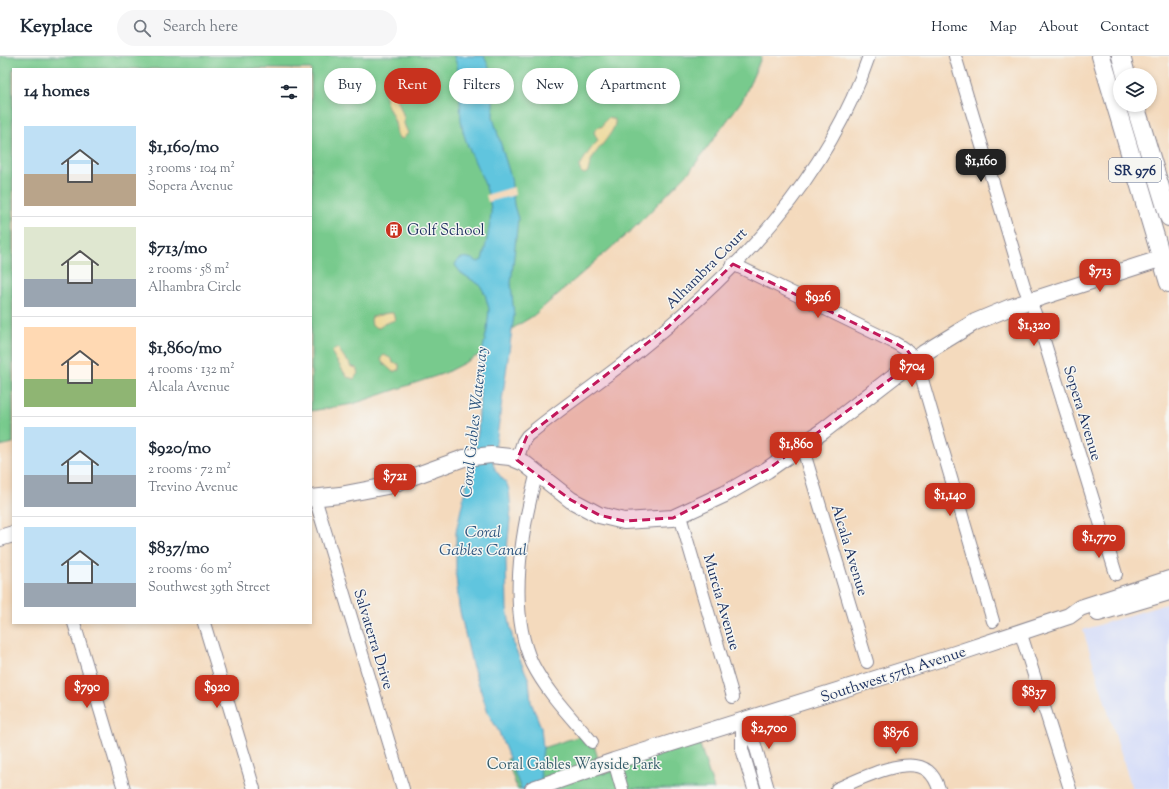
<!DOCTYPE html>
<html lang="en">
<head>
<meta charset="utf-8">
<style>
	body { margin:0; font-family:"Sorts Mill Goudy",serif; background:#f6f6f7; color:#1f2937; height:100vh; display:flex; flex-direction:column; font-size:15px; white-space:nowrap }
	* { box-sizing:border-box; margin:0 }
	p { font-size:13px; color:#747a83 }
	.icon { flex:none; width:22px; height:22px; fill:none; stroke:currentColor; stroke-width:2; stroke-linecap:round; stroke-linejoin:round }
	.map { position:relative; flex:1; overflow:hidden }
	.sheet { position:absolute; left:12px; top:12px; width:300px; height:556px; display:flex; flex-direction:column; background:#fff; border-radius:0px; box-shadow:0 2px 6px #0003 }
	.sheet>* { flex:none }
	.guide { position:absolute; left:324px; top:12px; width:380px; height:36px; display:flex; gap:8px }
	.fabs { position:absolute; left:1113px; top:12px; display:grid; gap:8px }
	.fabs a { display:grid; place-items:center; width:44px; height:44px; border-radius:50%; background:#fff; box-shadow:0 2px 6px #0003; font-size:20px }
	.price { position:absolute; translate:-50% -34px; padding:0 9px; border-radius:8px; background:#c8321e; color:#fff; font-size:13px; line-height:26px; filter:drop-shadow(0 1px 2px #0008) }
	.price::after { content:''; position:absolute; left:50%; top:24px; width:12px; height:9px; margin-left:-6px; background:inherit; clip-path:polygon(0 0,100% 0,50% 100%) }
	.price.on { background:#222; color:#fff }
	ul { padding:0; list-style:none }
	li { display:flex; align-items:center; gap:12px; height:100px; padding:0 12px }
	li+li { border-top:1px solid #e0e1e3 }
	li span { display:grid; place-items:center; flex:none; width:112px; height:80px; border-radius:0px; color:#555 }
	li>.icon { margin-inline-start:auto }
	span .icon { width:48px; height:48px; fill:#fffc; stroke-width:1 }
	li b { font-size:17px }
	h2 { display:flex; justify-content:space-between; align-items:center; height:48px; padding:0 12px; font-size:17px }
	.pill { padding:0 14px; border-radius:18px; background:#fff; box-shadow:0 2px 6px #0003; font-size:14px; line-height:36px }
	.pill.on { background:#c8321e; color:#fff }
	header { display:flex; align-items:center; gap:24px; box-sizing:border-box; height:56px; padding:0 20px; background:#fff; border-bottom:1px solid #e0e1e3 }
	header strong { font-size:19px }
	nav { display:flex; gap:22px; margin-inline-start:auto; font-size:14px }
	.search { width:280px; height:36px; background:#f6f6f7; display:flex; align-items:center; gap:10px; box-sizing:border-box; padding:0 14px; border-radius:22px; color:#747a83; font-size:15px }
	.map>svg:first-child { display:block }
	.built { fill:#d1d9f9 }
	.green { fill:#78ca8d; stroke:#4a7c76 }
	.sand { fill:#eeda9e; stroke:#84847e }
	.water { fill:#60c5de; stroke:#3e7a9e }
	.pier { fill:#f4dabd }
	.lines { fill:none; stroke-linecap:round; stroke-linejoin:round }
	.street-casing { stroke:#88848e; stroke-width:14 }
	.secondary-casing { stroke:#88848e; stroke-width:18 }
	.primary-casing { stroke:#88848e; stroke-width:20 }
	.street { stroke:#fff; stroke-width:12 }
	.secondary { stroke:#fff; stroke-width:16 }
	.primary { stroke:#fff; stroke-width:18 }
	.marked { fill:#c2185b; fill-opacity:0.2; stroke:#c2185b; stroke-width:3; stroke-dasharray:8 5; stroke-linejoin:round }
	.labels { text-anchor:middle; stroke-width:3; stroke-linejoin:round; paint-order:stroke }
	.shield { fill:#f6f6f2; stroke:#5d6b8a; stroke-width:1 }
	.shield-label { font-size:14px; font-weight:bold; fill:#1b2f5e }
	.poi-label { font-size:15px; fill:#1b2f5e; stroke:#f6f6f2; text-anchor:start }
	.street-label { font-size:15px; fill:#1b2f5e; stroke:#f6f6f2 }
	.park-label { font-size:15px; fill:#375e6c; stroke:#f6f6f2 }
	.water-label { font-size:16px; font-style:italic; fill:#2c547e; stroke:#f6f6f2 }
</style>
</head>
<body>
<header>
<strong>Keyplace</strong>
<div class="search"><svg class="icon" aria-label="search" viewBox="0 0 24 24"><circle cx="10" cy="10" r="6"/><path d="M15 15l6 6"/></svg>Search here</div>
<nav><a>Home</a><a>Map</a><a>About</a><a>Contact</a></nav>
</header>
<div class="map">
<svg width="1169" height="733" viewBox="0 0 1169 733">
	<rect width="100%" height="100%" fill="#f6f6f2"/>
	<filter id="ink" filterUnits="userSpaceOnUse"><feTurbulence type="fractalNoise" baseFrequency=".025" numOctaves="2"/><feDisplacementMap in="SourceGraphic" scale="8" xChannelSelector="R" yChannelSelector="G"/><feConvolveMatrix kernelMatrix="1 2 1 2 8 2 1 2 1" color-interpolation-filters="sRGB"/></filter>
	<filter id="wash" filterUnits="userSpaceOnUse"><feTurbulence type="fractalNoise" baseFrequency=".012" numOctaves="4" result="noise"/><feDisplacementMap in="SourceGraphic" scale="16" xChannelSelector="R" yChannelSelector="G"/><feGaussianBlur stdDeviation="0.9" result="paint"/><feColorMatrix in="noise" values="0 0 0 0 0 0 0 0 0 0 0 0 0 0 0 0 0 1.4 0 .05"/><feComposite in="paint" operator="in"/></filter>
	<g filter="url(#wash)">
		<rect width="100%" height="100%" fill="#f4dabd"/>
		<!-- built -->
		<polygon class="built" points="1169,547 1169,733 1132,733 1083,574"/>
		<!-- green -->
		<g class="green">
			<polygon points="0,0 762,0 743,43 690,115 635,171 533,260 515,271 483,297 445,317 353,348 311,355 311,13 13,13 13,387 0,390"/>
			<polygon points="590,677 603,718 699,686 714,733 517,733 507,703"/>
		</g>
		<!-- sand -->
		<g class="sand">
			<path d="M389 32 394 34 404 61V68L408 77 403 83 399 82C395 76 397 70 394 64 391 55 384 46 385 37Z"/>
			<path d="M609 61 615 64C617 74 598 92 593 101 590 106 589 111 588 116L584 118 581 116 579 111C585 102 590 92 598 85L594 76 597 72 603 70V67Z"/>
			<polygon points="388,257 393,257 395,264 384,268 379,272 372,270 371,264 372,261"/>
			<polygon points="338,292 346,304 350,307 350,310 356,312 358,317 354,323 347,321 333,299 332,295"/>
			<polygon points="384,299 392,303 393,307 399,308 399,314 393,316 382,306 381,302"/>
		</g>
		<!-- water -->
		<path class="water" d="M454 0H484L490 14 493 43V62L511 122 514 149 518 163 511 227 514 260 493 408 496 415 507 428 509 434 511 454 506 503 507 553 514 590 529 624 531 646 541 671 543 692 540 715 544 733H521L499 676 488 657 472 608 459 551 456 520V476L478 376 480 338 478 315 487 274 489 253 485 238 480 229 461 217 455 209 457 205C463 199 471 202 478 206L482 204C485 195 492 161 491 153 488 121 464 95 461 64 459 43 462 20 454 0Z"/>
		<!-- pier -->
		<polygon class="pier" points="514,131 515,139 488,146 486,139"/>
	</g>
	<g filter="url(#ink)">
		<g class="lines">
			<defs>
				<g id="street">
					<polyline points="955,0 1024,230 1038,265 1116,518"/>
					<path d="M733 208 895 287C910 295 916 303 921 320L993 565"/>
					<polyline points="802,390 867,606"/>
					<path d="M517 404 523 386 527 380C562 351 600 326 635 298 736 217 827 124 869 0"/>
					<path d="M537 416C522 472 507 553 532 607 547 637 571 661 592 686"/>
					<polyline points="315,442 403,733"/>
					<polyline points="680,460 733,641"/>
					<polyline points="74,567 124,733"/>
					<polyline points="204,567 254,733"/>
					<polyline points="1020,575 1070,733"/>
					<polyline points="742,665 755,689 768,733"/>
					<polyline points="742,667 742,693 754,733"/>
					<polyline points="614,705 622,733"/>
					<path d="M837 733C857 724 908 698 928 715 933 719 937 727 939 733"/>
				</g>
				<g id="secondary">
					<polyline points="311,442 340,439 387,430 464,402 491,399 510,401 524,407 571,444 599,459 624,465 673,462 725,438 767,414 823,375 924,297 975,266 1011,251 1169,200"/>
					<polyline points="0,482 13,478"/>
					<polyline points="1098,557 1169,536"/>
					<polyline points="533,733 614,705 955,598 1069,560 1080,552 1169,523"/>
				</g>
				<g id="primary">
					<polyline points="1101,0 1169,227"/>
					<polyline points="1121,0 1126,19"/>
					<polyline points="1135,49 1169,161"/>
				</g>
			</defs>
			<!-- street casing -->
			<use href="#street" class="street-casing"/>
			<!-- secondary casing -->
			<use href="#secondary" class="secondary-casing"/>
			<!-- primary casing -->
			<use href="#primary" class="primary-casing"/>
			<!-- street -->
			<use href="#street" class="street"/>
			<!-- secondary -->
			<use href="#secondary" class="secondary"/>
			<!-- primary -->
			<use href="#primary" class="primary"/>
		</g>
	</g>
	<!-- marked area -->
	<path class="marked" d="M733 208 895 287 907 294 915 305 767 414 673 462 624 465 599 459 571 444 517 404 527 380 668 271Z"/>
	<!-- icons -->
	<defs>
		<symbol id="building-disc" viewBox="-11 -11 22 22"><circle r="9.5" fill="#c8321e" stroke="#f6f6f2"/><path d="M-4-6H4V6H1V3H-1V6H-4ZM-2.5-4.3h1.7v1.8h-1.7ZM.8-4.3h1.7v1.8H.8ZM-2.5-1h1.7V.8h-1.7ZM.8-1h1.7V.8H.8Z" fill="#fff"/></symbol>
	</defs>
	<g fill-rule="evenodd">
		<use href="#building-disc" x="384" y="164" width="20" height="20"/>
	</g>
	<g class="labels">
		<!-- shield labels -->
		<rect class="shield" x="1109" y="102" width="52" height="24" rx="3"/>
		<g class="shield-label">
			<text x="1135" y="119">SR 976</text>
		</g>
		<!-- poi labels -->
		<g class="poi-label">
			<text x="407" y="179">Golf School</text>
		</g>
		<!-- street labels -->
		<g class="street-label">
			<text transform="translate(706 212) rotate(-45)" y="5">Alhambra Court</text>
			<text transform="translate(1083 357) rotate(73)" y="5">Sopera Avenue</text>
			<text transform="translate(850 494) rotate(73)" y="5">Alcala Avenue</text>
			<text transform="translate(722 546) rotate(74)" y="5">Murcia Avenue</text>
			<text transform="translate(374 583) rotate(73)" y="5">Salvaterra Drive</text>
			<text transform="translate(893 618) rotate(-18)" y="5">Southwest 57th Avenue</text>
		</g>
		<!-- park labels -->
		<g class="park-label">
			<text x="574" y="713">Coral Gables Wayside Park</text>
		</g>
		<!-- water labels -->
		<g class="water-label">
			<text transform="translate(473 366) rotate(-84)" y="6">Coral Gables Waterway</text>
			<text x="483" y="481">Coral<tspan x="483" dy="18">Gables Canal</tspan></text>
		</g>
	</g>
</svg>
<div class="fabs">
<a><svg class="icon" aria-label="layers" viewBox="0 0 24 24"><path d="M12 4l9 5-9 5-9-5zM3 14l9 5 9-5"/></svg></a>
</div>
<b class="price on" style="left:981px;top:127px">$1,160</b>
<b class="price" style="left:1100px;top:237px">$713</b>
<b class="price" style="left:818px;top:263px">$926</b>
<b class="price" style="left:1034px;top:291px">$1,320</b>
<b class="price" style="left:912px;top:332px">$704</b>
<b class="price" style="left:796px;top:410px">$1,860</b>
<b class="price" style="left:395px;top:442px">$721</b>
<b class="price" style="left:950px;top:461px">$1,140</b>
<b class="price" style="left:1099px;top:503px">$1,770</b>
<b class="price" style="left:87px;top:653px">$790</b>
<b class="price" style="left:217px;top:653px">$920</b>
<b class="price" style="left:1034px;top:658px">$837</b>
<b class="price" style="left:769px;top:694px">$2,700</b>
<b class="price" style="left:896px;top:699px">$876</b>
<div class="guide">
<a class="pill">Buy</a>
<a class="pill on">Rent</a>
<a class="pill">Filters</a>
<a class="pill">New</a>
<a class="pill">Apartment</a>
</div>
<section class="sheet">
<h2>14 homes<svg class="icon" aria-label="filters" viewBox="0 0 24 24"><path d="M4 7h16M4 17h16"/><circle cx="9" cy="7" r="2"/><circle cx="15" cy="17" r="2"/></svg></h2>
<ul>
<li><span style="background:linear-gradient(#bfe0f5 60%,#b9a48a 0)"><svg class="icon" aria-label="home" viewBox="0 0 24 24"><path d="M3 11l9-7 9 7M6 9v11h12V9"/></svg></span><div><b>$1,160/mo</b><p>3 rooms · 104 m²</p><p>Sopera Avenue</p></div></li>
<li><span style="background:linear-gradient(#dfe7d0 65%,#9aa5b1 0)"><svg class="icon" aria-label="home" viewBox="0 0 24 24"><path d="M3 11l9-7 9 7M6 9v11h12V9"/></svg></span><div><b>$713/mo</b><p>2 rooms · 58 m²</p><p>Alhambra Circle</p></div></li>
<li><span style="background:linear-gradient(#ffd9b3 65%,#8fb573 0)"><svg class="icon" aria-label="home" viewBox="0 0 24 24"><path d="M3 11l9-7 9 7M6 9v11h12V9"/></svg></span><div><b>$1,860/mo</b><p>4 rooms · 132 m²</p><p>Alcala Avenue</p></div></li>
<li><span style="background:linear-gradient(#bfe0f5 60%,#9aa5b1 0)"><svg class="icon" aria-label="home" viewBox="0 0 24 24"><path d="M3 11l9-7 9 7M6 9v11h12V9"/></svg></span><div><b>$920/mo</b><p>2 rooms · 72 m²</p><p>Trevino Avenue</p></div></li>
<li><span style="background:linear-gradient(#bfe0f5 70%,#9aa5b1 0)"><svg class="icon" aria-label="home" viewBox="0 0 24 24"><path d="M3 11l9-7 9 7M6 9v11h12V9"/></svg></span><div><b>$837/mo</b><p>2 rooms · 60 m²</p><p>Southwest 39th Street</p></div></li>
</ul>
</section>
</div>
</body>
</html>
